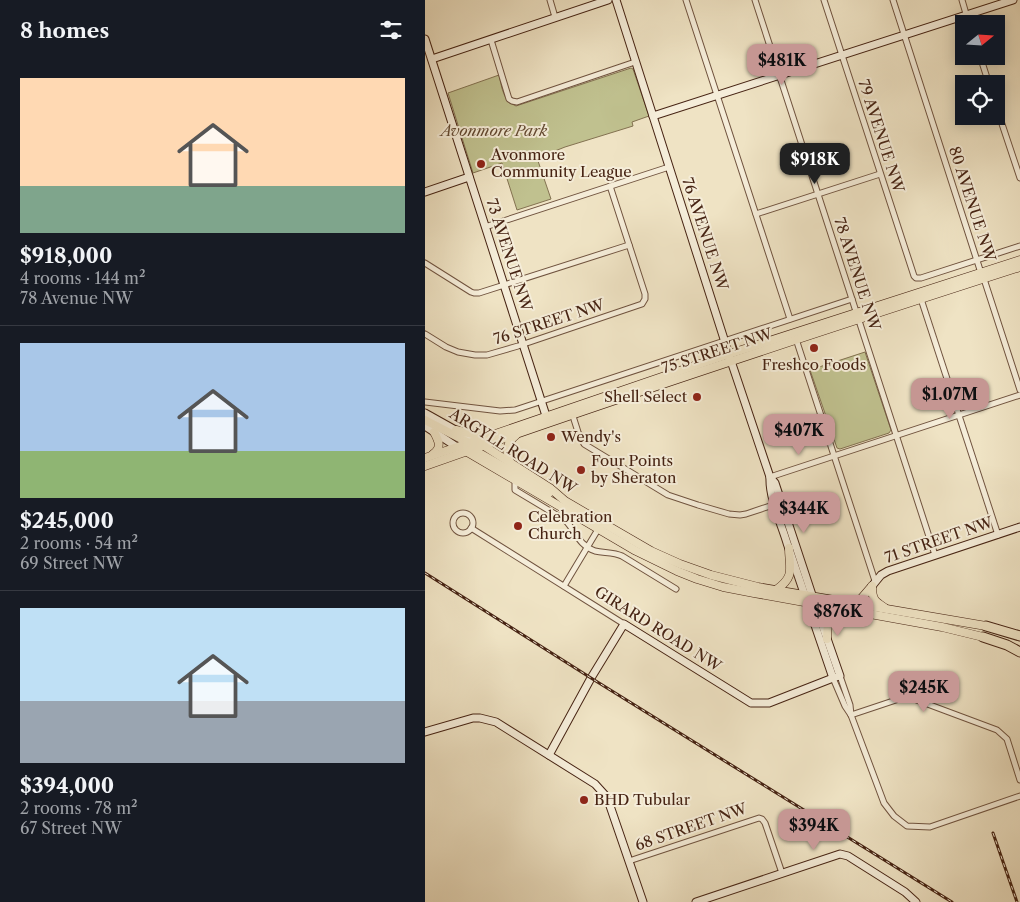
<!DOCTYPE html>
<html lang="en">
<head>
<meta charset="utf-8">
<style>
	body { margin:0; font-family:"Libre Caslon Text",serif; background:#20242c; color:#f1f3f6; height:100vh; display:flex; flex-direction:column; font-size:19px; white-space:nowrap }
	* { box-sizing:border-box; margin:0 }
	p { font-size:16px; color:#9ea1a6 }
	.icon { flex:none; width:28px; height:28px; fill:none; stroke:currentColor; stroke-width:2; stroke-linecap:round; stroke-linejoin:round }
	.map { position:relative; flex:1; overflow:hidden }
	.drawer { display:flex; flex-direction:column; background:#171b24; width:425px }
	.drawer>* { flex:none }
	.needle { width:32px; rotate:72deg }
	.buttons { position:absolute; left:530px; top:15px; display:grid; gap:10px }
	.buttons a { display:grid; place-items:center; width:50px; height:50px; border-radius:0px; background:#171b24; box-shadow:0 2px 12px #0003; font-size:25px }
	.price { position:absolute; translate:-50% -42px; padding:0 11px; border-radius:10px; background:#c59692; color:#111; font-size:16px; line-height:32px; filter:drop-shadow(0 1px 2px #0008) }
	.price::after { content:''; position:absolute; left:50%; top:30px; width:15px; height:11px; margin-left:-8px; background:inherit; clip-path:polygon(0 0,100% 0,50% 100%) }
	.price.on { background:#222; color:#fff }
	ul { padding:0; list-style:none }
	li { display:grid; align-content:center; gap:10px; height:265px; padding:0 20px }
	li+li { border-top:1px solid #363941 }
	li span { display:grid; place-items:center; height:155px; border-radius:0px; color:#555 }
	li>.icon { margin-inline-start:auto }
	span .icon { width:90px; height:90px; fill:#fffc; stroke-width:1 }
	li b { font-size:21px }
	h2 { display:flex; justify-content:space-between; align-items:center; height:60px; padding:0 20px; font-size:21px }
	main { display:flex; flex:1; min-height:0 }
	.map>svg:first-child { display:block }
	.green { fill:#c0c18f; stroke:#837251 }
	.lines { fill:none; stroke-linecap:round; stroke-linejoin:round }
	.street-casing { stroke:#70533f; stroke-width:7 }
	.secondary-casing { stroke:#462313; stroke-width:9 }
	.primary-casing { stroke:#462313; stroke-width:9 }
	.highway-casing { stroke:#462313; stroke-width:11 }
	.street { stroke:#f5edd9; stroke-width:5 }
	.secondary { stroke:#f5edd9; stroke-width:7 }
	.primary { stroke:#efe3c4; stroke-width:8 }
	.highway { stroke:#efe3c4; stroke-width:9 }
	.rail-casing { stroke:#462313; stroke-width:3 }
	.rail { stroke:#f5edd9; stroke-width:1; stroke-dasharray:4; stroke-linecap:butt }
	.poi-dot { fill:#8f2418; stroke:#f5edd9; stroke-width:2 }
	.labels { text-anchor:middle; stroke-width:4; stroke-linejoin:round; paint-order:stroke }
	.park-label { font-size:15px; font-style:italic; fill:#644a32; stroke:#f5edd9 }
	.street-label { font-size:15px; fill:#462313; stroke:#f5edd9 }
	.poi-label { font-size:15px; fill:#462313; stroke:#f5edd9; text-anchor:start }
</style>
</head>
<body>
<main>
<section class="drawer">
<h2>8 homes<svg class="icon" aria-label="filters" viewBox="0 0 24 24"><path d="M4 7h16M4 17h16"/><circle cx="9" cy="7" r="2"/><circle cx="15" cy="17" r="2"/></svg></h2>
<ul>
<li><span style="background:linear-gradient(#ffd9b3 70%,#7fa58c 0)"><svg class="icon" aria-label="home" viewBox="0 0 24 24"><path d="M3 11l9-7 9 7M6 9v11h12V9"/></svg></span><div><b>$918,000</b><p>4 rooms · 144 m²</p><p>78 Avenue NW</p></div></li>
<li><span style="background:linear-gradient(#a9c7e8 70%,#8fb573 0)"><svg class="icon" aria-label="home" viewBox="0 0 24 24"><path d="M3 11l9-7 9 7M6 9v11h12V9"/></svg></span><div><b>$245,000</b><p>2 rooms · 54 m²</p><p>69 Street NW</p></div></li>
<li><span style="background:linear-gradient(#bfe0f5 60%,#9aa5b1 0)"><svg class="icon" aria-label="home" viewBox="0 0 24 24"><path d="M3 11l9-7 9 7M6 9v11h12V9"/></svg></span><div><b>$394,000</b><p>2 rooms · 78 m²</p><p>67 Street NW</p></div></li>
</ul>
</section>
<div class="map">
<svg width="595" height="902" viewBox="0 0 595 902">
	<rect width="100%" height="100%" fill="#efe3c4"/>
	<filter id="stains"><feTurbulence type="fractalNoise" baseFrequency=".004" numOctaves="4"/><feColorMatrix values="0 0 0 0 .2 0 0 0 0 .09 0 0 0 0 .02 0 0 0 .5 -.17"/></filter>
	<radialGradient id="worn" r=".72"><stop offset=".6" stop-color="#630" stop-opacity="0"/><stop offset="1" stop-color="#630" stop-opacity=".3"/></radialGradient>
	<!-- green -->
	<g class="green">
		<path d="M206 68 208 69 224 116 207 122 208 126 140 147 112 158 126 199 92 210 77 163 48 173 23 93 74 75C77 88 78 101 91 106Z"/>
		<polygon points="440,352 466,430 464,433 415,449 412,448 385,370"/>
	</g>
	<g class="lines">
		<defs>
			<g id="street">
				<polyline points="125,0 130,17"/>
				<polyline points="261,0 365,319"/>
				<polyline points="330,0 510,555"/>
				<polyline points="399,0 489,276 491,278 496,278 595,246"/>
				<polyline points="468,0 556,273"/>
				<polyline points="537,0 544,24"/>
				<polyline points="66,40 84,99 87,101 92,102 210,62"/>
				<polyline points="555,56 564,84"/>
				<polyline points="571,106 595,178"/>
				<polyline points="331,214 455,174"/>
				<polyline points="60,227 244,167"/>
				<polyline points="0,263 46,292 49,293 54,293 204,245"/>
				<polyline points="559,279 595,390"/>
				<polyline points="496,299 573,535"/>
				<polyline points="0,334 21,347 33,352 50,355 62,355 93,346 217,304 220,299 220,294 185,186"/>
				<polyline points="371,339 450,581"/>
				<polyline points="0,402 75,411 90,410 427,299"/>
				<polyline points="147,413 153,432 159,444 243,495 273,505 304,514 315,515 321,514 351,504"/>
				<polyline points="345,477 595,395"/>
				<path d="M90 481V490L140 520C151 531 153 545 170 551 179 553 189 552 197 556L251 589"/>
				<circle cx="38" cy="523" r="10"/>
				<polyline points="46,528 199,624"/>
				<polyline points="139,586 175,526"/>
				<polyline points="415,676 425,705 426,715"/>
				<polyline points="408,678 420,706 426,715 459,803 469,816 482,826 505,827 595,796"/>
				<polyline points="426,715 477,698 489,699 572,730 582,739 595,780"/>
				<polyline points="204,861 334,818 337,819 340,823 357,873"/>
			</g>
			<g id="secondary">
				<path d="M191 0 306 361 345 477C344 498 356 523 362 543 377 588 393 633 408 678"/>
				<polyline points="0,39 123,422"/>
				<polyline points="7,59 183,0"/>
				<polyline points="228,116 588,0"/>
				<polyline points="0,192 44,177"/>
				<polyline points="0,413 50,441"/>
				<polyline points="0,426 32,447"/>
				<polyline points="447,586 456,575 463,571 595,527"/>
				<polyline points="0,732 48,718 55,718 71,722 170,784 180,795 184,803 218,902"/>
				<polyline points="124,755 166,678 199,624 326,703 344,703 408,678 415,676 390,604 350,483 345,477"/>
				<polyline points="271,902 415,854 423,856 480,892 491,902"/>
			</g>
			<g id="primary">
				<polyline points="0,420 46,444"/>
				<polyline points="31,430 48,434 62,433"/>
				<polyline points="56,444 125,488 140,501 226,551 255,564 286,575 333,587 561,626"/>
				<polyline points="47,449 124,493"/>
				<polyline points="39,450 211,551 252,571 272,579 298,587 329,593 517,627 558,637"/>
				<path d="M8 454C17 448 14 441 9 432"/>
				<polyline points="0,458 304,354 595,260"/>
				<path d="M85 462C80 452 82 442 91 435"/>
				<path d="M0 466C197 396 396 331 595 267"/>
				<path d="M447 586C447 600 450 601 460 608"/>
				<path d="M351 590C371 576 364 568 364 548"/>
				<polyline points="428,602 435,600 447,586"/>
				<path d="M402 639C403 624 401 617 416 609"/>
			</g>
			<g id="highway">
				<polyline points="561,626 595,636"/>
				<polyline points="558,637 582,645 595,652"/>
			</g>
		</defs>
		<!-- street casing -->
		<use href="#street" class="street-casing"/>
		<!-- secondary casing -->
		<use href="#secondary" class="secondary-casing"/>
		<!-- primary casing -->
		<use href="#primary" class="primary-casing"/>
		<!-- highway casing -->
		<use href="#highway" class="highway-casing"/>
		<!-- street -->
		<use href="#street" class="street"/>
		<!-- secondary -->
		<use href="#secondary" class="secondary"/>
		<!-- primary -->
		<use href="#primary" class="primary"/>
		<!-- highway -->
		<use href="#highway" class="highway"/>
		<defs>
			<g id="rail">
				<polyline points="0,573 166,678 527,902"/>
				<polyline points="568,833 592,902"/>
			</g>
		</defs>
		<!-- rail casing -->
		<use href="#rail" class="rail-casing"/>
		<!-- rail -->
		<use href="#rail" class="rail"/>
	</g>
	<!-- markers -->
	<g class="poi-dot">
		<circle cx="56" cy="164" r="5"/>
		<circle cx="389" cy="348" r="5"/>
		<circle cx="272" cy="397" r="5"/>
		<circle cx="126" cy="437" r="5"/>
		<circle cx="156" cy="470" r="5"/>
		<circle cx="93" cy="526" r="5"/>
		<circle cx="159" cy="800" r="5"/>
	</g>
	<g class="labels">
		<!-- park labels -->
		<g class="park-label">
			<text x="69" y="136">Avonmore Park</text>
		</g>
		<!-- street labels -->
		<g class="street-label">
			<text transform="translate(456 136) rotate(72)" y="5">79 AVENUE NW</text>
			<text transform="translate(547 204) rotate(72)" y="5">80 AVENUE NW</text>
			<text transform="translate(280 234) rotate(72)" y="5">76 AVENUE NW</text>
			<text transform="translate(84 255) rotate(72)" y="5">73 AVENUE NW</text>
			<text transform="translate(432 274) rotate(72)" y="5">78 AVENUE NW</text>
			<text transform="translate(124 322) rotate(-18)" y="5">76 STREET NW</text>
			<text transform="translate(292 351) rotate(-18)" y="5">75 STREET NW</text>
			<text transform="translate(88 451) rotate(32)" y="5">ARGYLL ROAD NW</text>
			<text transform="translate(514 540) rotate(-19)" y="5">71 STREET NW</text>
			<text transform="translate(233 629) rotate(32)" y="5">GIRARD ROAD NW</text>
			<text transform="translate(266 827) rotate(-19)" y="5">68 STREET NW</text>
		</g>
		<!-- poi labels -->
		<g class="poi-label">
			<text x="66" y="160">Avonmore<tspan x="66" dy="17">Community League</tspan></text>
			<text x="389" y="370" text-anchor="middle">Freshco Foods</text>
			<text x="262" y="402" text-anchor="end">Shell Select</text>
			<text x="136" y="442">Wendy's</text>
			<text x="166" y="466">Four Points<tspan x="166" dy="17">by Sheraton</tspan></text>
			<text x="103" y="522">Celebration<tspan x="103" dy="17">Church</tspan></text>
			<text x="169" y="805">BHD Tubular</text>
		</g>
	</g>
	<rect width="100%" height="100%" filter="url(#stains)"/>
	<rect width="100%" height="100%" fill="url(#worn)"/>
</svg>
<div class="buttons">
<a><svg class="needle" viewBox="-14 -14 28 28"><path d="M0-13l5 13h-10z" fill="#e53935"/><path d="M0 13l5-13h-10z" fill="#9ea1a6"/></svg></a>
<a><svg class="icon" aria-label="locate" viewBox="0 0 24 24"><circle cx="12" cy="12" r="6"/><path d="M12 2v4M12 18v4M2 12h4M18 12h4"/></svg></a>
</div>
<b class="price" style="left:357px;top:86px">$481K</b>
<b class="price on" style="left:390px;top:185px">$918K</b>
<b class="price" style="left:525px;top:420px">$1.07M</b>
<b class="price" style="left:374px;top:456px">$407K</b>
<b class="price" style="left:379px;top:534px">$344K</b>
<b class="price" style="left:413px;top:637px">$876K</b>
<b class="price" style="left:499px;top:713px">$245K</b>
<b class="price" style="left:389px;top:851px">$394K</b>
</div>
</main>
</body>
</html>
